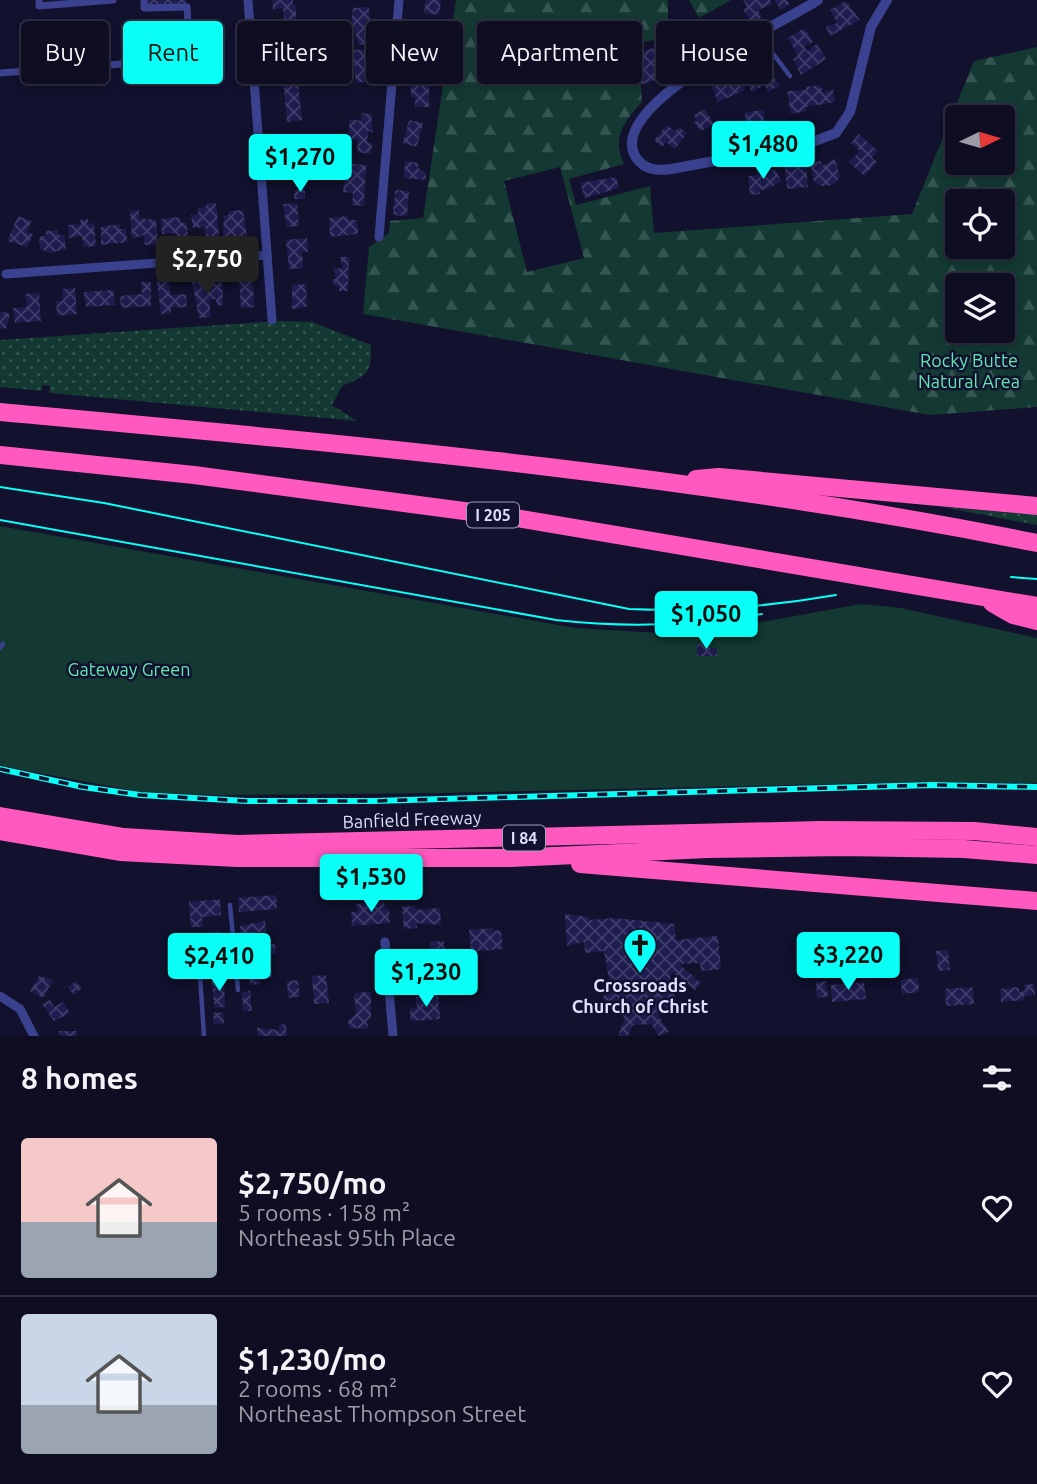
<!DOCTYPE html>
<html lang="en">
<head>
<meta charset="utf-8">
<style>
	body { margin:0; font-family:Ubuntu,sans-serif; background:#1c1b2f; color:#f1f3f6; height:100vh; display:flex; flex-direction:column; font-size:26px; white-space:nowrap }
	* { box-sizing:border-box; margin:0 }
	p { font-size:23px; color:#9b9ca5 }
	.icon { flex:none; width:38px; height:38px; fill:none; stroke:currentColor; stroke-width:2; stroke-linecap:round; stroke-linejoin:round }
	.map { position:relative; height:1036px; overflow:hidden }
	.drawer { display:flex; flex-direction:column; background:#0e0d22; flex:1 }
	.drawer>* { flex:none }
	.top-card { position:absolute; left:21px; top:21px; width:996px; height:63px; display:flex; gap:14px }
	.needle { width:46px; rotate:85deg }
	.tools { position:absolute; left:945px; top:105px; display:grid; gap:14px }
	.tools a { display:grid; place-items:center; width:70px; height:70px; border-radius:7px; background:#0e0d22; box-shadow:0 4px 10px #0003,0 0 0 2px #2e2d40; font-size:35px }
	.price { position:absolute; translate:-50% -60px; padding:0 16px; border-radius:7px; background:#0afff6; color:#111; font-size:23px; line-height:46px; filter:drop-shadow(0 2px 4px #0008) }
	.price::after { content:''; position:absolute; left:50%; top:42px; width:21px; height:16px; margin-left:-10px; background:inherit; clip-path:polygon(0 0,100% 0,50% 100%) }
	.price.on { background:#222; color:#fff }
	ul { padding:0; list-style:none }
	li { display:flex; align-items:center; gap:21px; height:175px; padding:0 21px }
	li+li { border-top:2px solid #2e2d40 }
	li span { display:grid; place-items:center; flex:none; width:196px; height:140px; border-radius:7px; color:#555 }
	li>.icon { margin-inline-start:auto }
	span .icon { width:84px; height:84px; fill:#fffc; stroke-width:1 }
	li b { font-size:30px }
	h2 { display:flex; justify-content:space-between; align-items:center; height:84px; padding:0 21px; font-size:30px }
	.tag { padding:0 24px; border-radius:7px; background:#0e0d22; box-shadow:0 4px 10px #0003,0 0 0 2px #2e2d40; font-size:24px; line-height:63px }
	.tag.on { background:#0afff6; color:#111 }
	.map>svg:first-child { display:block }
	.grass { fill:url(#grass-dots) }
	.forest { fill:url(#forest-firs); fill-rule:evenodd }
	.park { fill:#133932 }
	.building { fill:url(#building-cross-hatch) }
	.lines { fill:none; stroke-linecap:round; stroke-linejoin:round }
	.service { stroke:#3a428f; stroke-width:4.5 }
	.pedestrian { stroke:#3a428f; stroke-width:7 }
	.minor { stroke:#3a428f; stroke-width:9 }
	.tertiary { stroke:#3a428f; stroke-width:10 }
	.motorway { stroke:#ff59bf; stroke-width:18 }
	.tram { stroke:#0afff6; stroke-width:2 }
	.rail-casing { stroke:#0afff6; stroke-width:6 }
	.rail { stroke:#12112e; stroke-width:3.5; stroke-dasharray:10; stroke-linecap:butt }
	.labels { text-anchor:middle; stroke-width:5; stroke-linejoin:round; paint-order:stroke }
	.shield { fill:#12112e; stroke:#a1a0c0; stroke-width:2 }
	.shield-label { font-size:16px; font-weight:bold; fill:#dedeff }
	.park-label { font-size:18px; fill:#62e7b3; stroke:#12112e }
	.street-label { font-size:18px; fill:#dedeff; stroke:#12112e }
	.poi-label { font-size:18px; font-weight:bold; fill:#dedeff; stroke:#12112e }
</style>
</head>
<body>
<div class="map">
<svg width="1037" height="1036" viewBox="0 0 1037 1036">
	<defs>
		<pattern id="grass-dots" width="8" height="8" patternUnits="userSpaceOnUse" patternTransform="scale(1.75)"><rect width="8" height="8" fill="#133932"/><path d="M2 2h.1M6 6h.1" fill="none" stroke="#355551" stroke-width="1.8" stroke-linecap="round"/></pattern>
		<pattern id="forest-firs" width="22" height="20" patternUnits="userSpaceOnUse" patternTransform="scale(1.75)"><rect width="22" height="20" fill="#133932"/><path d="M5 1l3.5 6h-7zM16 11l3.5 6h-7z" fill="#355551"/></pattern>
		<pattern id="building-cross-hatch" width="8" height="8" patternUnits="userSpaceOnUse" patternTransform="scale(1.75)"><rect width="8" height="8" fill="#1f1c50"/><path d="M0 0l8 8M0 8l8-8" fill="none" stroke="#3f3d6a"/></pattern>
	</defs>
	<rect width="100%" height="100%" fill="#12112e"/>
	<!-- grass -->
	<g class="grass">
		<path d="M278 321 312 322 371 345C371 375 368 375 342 386L332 405 357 421 50 393V386L42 385V391L0 387V340Z"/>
		<polygon points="942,507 1037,515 1037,525"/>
	</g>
	<!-- forest -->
	<g class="forest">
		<path d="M456 0H668V37L638 43 642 102C625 120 611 138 624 164L569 179 576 205 650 186 654 233 912 214 974 61 1037 47V407L930 415 363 314 369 247 389 233 390 221 423 218ZM957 117H1003V163H957ZM560 167 584 258 527 272 504 181ZM957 201H1003V247H957ZM957 285H1003V331H957Z"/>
		<polygon points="689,0 731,0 699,18"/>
	</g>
	<!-- park -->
	<polygon class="park" points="0,526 575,628 661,633 717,630 861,604 901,608 1037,638 1037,783 915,782 442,793 215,795 141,792 7,767 0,765"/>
	<!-- building -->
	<g class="building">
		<polygon points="144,0 186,0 187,6 144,8"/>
		<polygon points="272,0 293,0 293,4 296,4 296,30 285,31 283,8 273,9"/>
		<polygon points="426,0 441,0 439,15 424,13"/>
		<polygon points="743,0 770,0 772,4 758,10 762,17 751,23 743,9 747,7"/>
		<polygon points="774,0 787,0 790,4 781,10"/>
		<polygon points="846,1 860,20 830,36 826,27 837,23 830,10"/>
		<polygon points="369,7 372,43 358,45 354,26 351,26 353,8"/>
		<polygon points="176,26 177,49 131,52 129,29"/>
		<polygon points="701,27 712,47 703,50 699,39 695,40 696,43 687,44 692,55 681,59 676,35"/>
		<polygon points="804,28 813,42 804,46 807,51 817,44 826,59 801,75 793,59 798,56 788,38"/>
		<polygon points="285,39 306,44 297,67 272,60 275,48 283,50"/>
		<polygon points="414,40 429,41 427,74 412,73"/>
		<polygon points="670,44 675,64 668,66 669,71 661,73 660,68 657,69 659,79 640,85 642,51"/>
		<polygon points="370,49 372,81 356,83 353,50"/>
		<polygon points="759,61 769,73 771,71 779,86 768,92 765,85 752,92 741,72 748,69 746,65"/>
		<polygon points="297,75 302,120 287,122 283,77"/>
		<polygon points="739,75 745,90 718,102 712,87"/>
		<polygon points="429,81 429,107 415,107 415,97 411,97 411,82"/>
		<polygon points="821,85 822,92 833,90 835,102 806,107 806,111 791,114 787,91 806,90 806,87"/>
		<polygon points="705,109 714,124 701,131 693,122 697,121 694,115"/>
		<polygon points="764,110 763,132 746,133 745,112"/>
		<polygon points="362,113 371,114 373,132 368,131 367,142 372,143 371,154 357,152 358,140 348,139 350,119 361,121"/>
		<polygon points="409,120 423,123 417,147 403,143"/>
		<polygon points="667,125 675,131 679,127 687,133 675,149 666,142 662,147 654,140"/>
		<polygon points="859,134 878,151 872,158 877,162 864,176 849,162 860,151 851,143"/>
		<polygon points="306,140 308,176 294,178 292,141"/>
		<polygon points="835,159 840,177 834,185 821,186 814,182 810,163 821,161 822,166"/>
		<polygon points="796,160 797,164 806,163 808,187 787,189 784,161"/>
		<polygon points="405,161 418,163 418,168 426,174 426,180 404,178"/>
		<polygon points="347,163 366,165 364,206 352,205 353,193 343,192"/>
		<polygon points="756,168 763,168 764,174 775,169 781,181 768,189 759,190 760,194 750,195 748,176 757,175"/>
		<polygon points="616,177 619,188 585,198 580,183"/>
		<polygon points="305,189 305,199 294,199 294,190"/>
		<polygon points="395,190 409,191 407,216 393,215"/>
		<polygon points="206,203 216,203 219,236 206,237 205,227 193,228 191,215 198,214 198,208 206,207"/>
		<polygon points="297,203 299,226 287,227 283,204"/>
		<polygon points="139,210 139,218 156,220 158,244 145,245 144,235 132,239 130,211"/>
		<polygon points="243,210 247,236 223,238 224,216 229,215 229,211"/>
		<polygon points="18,216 31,221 27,232 33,234 27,247 7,241"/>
		<polygon points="348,216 349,220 357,220 358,234 330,237 329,218"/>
		<polygon points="180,217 181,223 187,223 188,240 175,241 175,233 162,234 161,219"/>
		<polygon points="88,219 88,224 94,223 96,246 83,247 82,236 69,238 68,225 81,224 80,220"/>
		<polygon points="120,224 120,229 126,229 127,242 101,245 101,227"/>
		<polygon points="58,230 58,235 64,235 66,249 50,253 40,249 39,237 46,236 46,231"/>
		<polygon points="307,238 308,252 302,252 303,268 289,269 286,240"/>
		<polygon points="340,257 349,257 348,291 339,291 339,286 334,286 333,279 336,279 333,269 343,268"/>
		<polygon points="169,280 170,295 186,294 187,307 171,308 171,313 161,314 157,281"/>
		<polygon points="207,280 208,284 222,283 223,305 217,306 216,299 209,300 211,317 199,318 192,281"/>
		<polygon points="253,280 254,307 241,308 239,281"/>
		<polygon points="141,282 151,282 151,306 121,308 120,296 142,294"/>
		<polygon points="306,284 307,307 292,309 292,285"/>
		<polygon points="75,288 77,314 57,316 56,301 63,301 62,289"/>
		<polygon points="113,290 115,305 86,307 84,292"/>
		<polygon points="39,293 41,321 15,323 13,308 27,307 26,294"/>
		<polygon points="0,311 10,314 6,329 0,328"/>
		<polygon points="704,643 705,648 717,648 717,656 697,656 697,644"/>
		<polygon points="276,895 277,909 239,912 238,898"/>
		<polygon points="220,899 221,915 202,917 203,927 191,927 189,902"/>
		<polygon points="384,902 385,909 389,909 390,923 352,926 351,912 357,912 356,904"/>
		<polygon points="415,906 416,910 440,908 441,925 417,923 417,928 404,929 402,907"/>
		<polygon points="565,914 589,917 589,920 614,918 674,924 676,940 718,936 721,969 701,971 700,963 679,964 701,983 695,990 672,972 670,978 677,990 670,1009 664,1007 658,1015 669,1032 659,1036 651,1024 633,1025 628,1036 618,1036 625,1018 618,1011 613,1014 603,998 609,979 604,951 585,953 584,942 567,946"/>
		<polygon points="265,921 266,932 256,932 256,938 241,939 240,926"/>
		<polygon points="493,928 493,931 501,930 503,949 471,952 469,930"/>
		<polygon points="219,932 220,946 195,945 194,934"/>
		<polygon points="444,941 445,951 431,952 430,942"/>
		<polygon points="275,944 276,953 244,959 243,947"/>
		<polygon points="948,950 950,970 938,971 936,951"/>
		<polygon points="429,951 430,969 412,971 410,952"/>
		<polygon points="271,967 272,978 260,979 261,984 250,985 249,972"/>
		<polygon points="326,975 329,1003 314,1004 312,976"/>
		<polygon points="39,976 53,980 43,998 30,991"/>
		<polygon points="918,978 919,992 902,994 901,980"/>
		<polygon points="224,980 225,1007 215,1008 211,981"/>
		<polygon points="298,980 300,997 288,998 287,981"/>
		<polygon points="76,981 82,989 73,995 68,987"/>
		<polygon points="826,981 828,997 817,998 816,982"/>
		<polygon points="864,982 866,999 832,1002 831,985"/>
		<polygon points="1034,984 1035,995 1024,996 1024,1000 1001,1002 1000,989 1019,987 1019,992 1025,991 1024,985"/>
		<polygon points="973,987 974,1004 946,1006 945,989"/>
		<polygon points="250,991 252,1011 243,1011 242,992"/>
		<polygon points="371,992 371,1019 367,1020 368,1029 349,1028 348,1021 356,1014 354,993"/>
		<polygon points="438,995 440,1019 411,1021 410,1009 417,1008 416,997"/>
		<polygon points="50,1000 54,1007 63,1002 70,1013 54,1021 42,1004"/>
		<polygon points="223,1012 224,1023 214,1024 213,1013"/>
		<polygon points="286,1024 287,1036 258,1036 257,1028 279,1030 279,1025"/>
		<polygon points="59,1031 77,1031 77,1036 60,1036"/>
	</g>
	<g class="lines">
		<!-- service -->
		<g class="service">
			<polyline points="724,55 741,58 771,51 790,76"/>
			<polyline points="0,648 3,644"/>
			<polyline points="230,905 238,990"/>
			<polyline points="204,1036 200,975 209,962 235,960"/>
		</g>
		<!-- pedestrian -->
		<g class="pedestrian">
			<polyline points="39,0 39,6 113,0"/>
			<polyline points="0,73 190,59 187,7 144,8 144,0"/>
		</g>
		<!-- minor -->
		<g class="minor">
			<polyline points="248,0 272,320"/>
			<polyline points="379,237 399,0"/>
			<polyline points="6,274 267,255"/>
			<polyline points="385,942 393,1036"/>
			<polyline points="0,996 20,1009 34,1036"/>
		</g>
		<!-- tertiary -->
		<path class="tertiary" d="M818 0C785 22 599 107 637 159 646 170 657 171 671 169L807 144 836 133 850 112 871 27 887 0"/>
		<!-- motorway -->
		<g class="motorway">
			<path d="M0 412C347 444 695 474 1037 543"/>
			<polyline points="0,455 194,475 516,518 1037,606"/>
			<polyline points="696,479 719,477 1037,506"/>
			<polyline points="992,603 1013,615 1037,621"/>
			<polyline points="0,816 124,837 237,844 821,830 974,831 1037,837"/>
			<polyline points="0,831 120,852 237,858 510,858 708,849 844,847 964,849 1037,855"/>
			<polyline points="580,864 1037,901"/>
		</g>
		<!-- tram -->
		<g class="tram">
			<path d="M0 487 104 503 629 609C699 612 767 607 836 595"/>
			<path d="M0 520 556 620C626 628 692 626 762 614"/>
			<polyline points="1011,577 1037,579"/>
		</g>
		<defs>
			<polyline id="rail" points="0,769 83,787 140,795 247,801 374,801 932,785 1037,787"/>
		</defs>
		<!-- rail casing -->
		<use href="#rail" class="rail-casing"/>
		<!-- rail -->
		<use href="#rail" class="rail"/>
	</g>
	<!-- icons -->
	<defs>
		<symbol id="church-pin" viewBox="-11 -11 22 30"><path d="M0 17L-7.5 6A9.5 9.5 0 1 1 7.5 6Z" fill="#0afff6" stroke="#12112e"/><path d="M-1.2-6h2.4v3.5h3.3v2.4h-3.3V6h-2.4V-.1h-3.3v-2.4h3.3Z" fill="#111"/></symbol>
	</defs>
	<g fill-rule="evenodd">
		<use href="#church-pin" x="621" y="926" width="38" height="52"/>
	</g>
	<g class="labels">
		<!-- shield labels -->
		<g class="shield">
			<rect x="467" y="502.5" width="52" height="25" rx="5"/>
			<rect x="503" y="825.5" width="42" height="25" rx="5"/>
		</g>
		<g class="shield-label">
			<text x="493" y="521">I 205</text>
			<text x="524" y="844">I 84</text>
		</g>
		<!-- park labels -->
		<g class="park-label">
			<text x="969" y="367">Rocky Butte<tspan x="969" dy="21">Natural Area</tspan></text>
			<text x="129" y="676">Gateway Green</text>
		</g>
		<!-- street labels -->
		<g class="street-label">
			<text transform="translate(412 820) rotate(-2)" y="6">Banfield Freeway</text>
		</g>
		<!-- poi labels -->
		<g class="poi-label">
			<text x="640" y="992">Crossroads<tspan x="640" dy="21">Church of Christ</tspan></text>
		</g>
	</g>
</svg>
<div class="tools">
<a><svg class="needle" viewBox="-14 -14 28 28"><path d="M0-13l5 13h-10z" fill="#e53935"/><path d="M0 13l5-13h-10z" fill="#9b9ca5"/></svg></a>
<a><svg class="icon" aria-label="locate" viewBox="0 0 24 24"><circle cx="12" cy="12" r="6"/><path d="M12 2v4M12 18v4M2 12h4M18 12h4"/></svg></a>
<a><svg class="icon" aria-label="layers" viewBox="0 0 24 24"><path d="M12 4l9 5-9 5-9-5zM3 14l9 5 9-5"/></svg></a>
</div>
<b class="price" style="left:763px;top:181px">$1,480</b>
<b class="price" style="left:300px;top:194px">$1,270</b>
<b class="price on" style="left:207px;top:296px">$2,750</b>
<b class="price" style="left:706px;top:651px">$1,050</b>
<b class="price" style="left:371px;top:914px">$1,530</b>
<b class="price" style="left:848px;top:992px">$3,220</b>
<b class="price" style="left:219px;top:993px">$2,410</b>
<b class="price" style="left:426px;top:1009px">$1,230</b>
<div class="top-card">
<a class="tag">Buy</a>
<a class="tag on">Rent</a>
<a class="tag">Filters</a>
<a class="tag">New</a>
<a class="tag">Apartment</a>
<a class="tag">House</a>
</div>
</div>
<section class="drawer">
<h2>8 homes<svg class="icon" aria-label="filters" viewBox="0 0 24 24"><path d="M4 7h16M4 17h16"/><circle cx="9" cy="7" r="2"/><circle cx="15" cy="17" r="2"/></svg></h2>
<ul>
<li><span style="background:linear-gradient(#f6c9c9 60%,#9aa5b1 0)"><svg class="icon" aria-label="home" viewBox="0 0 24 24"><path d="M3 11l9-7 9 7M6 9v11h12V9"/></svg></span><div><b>$2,750/mo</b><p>5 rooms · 158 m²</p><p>Northeast 95th Place</p></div><svg class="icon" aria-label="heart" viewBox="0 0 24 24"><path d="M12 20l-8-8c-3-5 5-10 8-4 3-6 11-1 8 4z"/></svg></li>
<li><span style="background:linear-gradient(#c9d6e8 65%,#9aa5b1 0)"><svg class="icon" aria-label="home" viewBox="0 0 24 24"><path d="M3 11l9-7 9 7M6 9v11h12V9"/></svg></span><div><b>$1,230/mo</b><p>2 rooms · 68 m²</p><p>Northeast Thompson Street</p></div><svg class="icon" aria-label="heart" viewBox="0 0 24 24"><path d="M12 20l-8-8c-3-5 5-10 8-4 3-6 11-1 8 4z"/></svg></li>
</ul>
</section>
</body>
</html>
